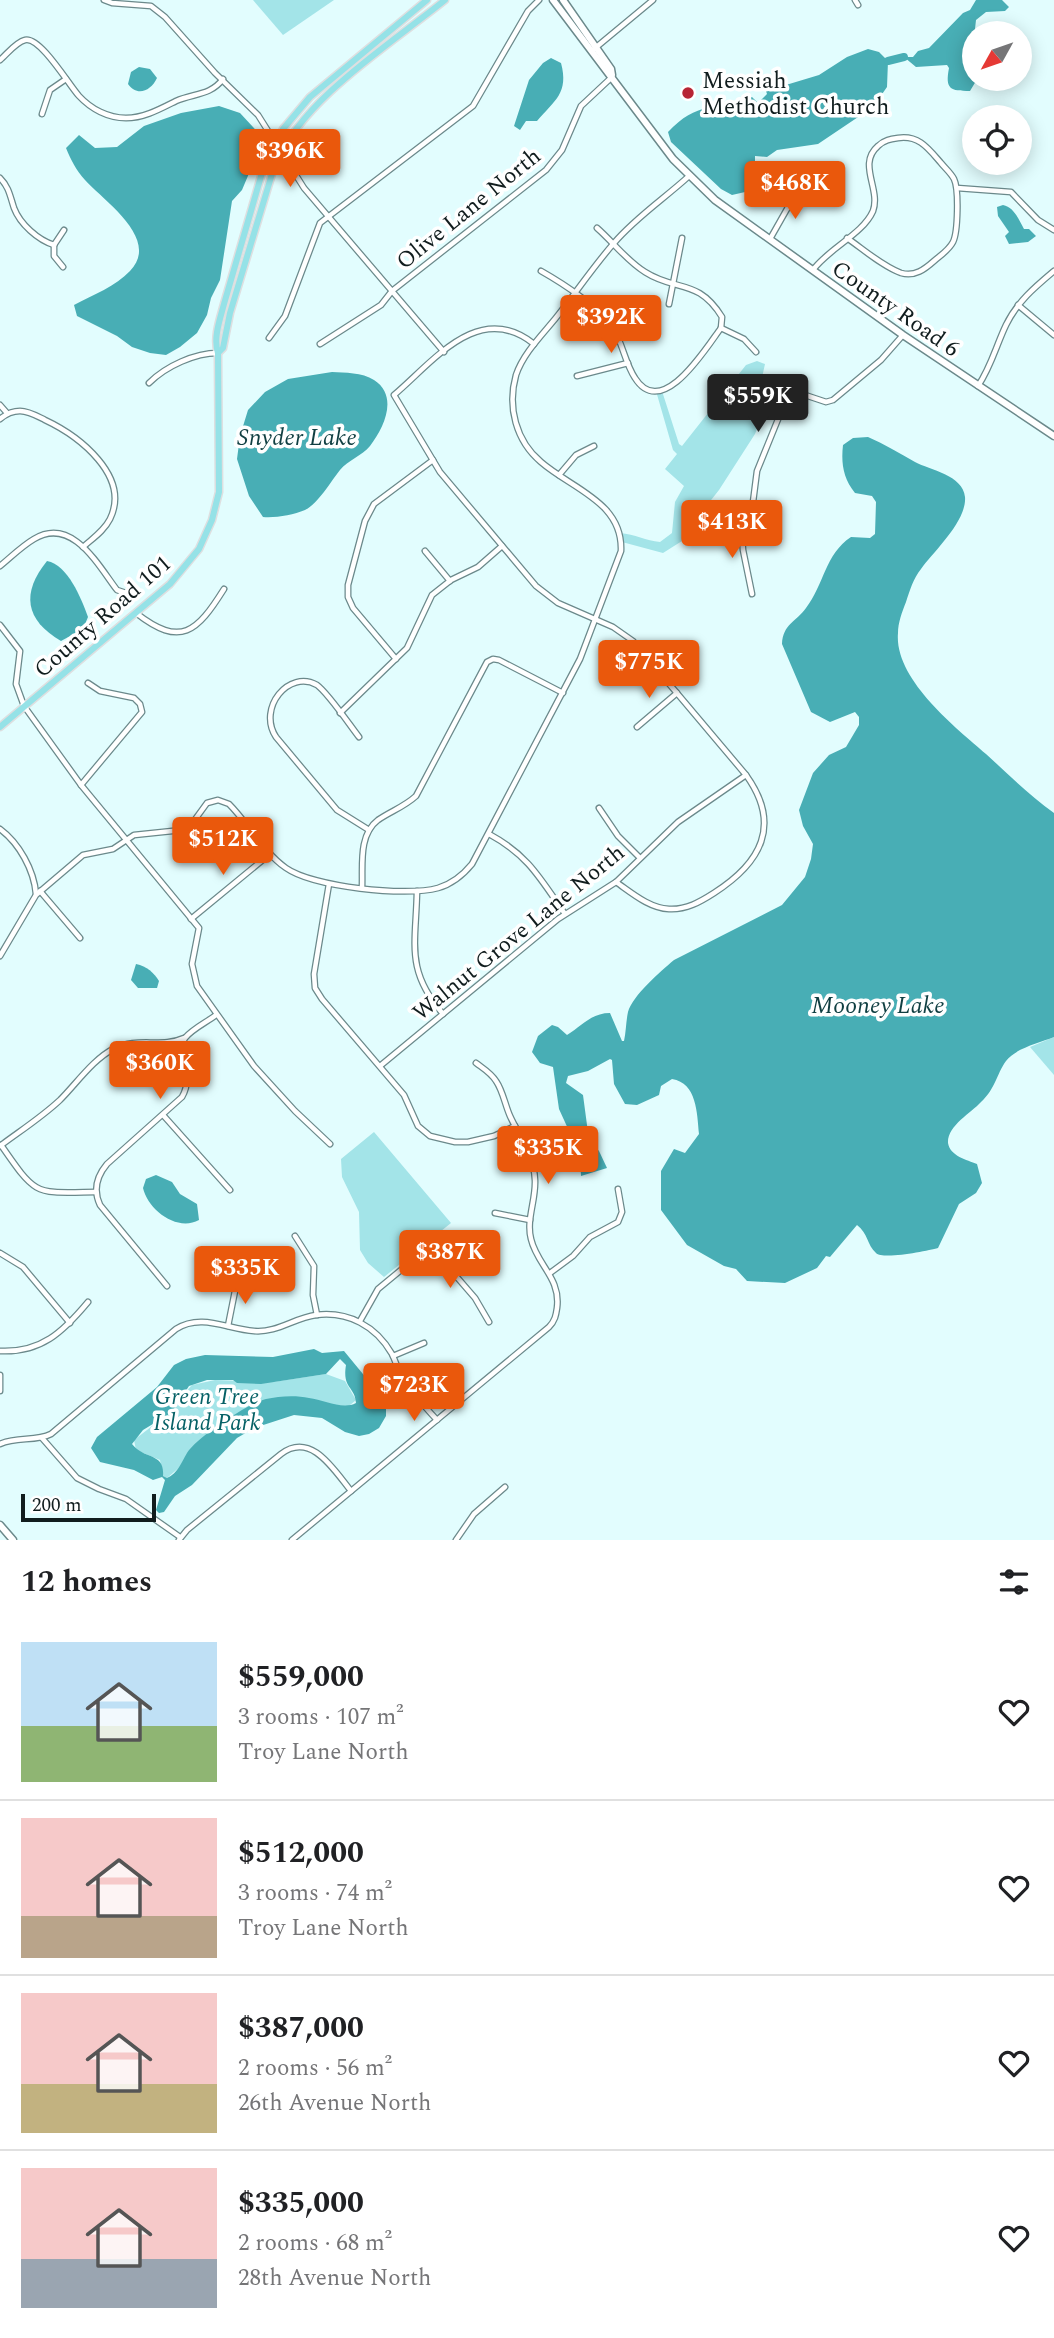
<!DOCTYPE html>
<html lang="en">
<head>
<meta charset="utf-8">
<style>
	body { margin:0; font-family:Spectral,serif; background:#f6f6f6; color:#202124; height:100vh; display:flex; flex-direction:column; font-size:26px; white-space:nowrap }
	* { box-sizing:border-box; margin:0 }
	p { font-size:23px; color:#757577 }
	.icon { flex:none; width:38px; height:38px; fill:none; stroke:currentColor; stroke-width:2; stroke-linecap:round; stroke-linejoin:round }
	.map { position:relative; height:1540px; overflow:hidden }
	.side { display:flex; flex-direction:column; background:#fff; flex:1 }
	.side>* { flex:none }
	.needle { width:46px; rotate:230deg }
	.tools { position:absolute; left:962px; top:21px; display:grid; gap:14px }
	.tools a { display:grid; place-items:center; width:70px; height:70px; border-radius:50%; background:#fff; box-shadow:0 4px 18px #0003; font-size:35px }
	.scale { position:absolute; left:21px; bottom:18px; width:135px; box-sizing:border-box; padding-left:7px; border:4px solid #111d1e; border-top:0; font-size:19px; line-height:24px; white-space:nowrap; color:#111d1e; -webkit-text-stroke:5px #fff; paint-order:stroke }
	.price { position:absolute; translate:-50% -60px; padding:0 16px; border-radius:7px; background:#ea580c; color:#fff; font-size:23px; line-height:46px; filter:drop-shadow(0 2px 4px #0008) }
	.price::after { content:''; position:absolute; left:50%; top:42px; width:21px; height:16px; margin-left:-10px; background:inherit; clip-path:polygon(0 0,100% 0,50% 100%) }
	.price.on { background:#222; color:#fff }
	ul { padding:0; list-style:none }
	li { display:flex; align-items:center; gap:21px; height:175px; padding:0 21px }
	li+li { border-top:2px solid #e0e0e0 }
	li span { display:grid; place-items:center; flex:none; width:196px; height:140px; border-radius:0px; color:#555 }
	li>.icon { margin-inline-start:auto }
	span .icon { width:84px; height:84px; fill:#fffc; stroke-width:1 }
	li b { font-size:30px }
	h2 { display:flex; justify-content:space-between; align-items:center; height:84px; padding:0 21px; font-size:30px }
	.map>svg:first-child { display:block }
	.green { fill:#a3e4e8 }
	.water { fill:#48aeb5; fill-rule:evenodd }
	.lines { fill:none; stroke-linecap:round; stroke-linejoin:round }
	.river { stroke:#48aeb5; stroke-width:8 }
	.street-casing { stroke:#6b898b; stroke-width:7 }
	.secondary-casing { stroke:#6b898b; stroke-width:9 }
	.primary-casing { stroke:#dedfe0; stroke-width:9 }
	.street { stroke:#fff; stroke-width:4.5 }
	.secondary { stroke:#fff; stroke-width:6 }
	.primary { stroke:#95e2e7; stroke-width:6 }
	.poi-dot { fill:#b72535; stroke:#fff; stroke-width:2.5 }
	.labels { text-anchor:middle; stroke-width:7; stroke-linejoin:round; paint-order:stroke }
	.poi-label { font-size:23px; fill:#111d1e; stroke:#fff; text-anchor:start }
	.street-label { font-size:23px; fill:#111d1e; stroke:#fff }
	.park-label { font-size:23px; font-style:italic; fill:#066166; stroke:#fff }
	.water-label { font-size:24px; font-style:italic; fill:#103f42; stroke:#fff }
</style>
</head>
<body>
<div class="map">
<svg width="1054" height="1540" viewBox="0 0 1054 1540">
	<rect width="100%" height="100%" fill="#e2fdfe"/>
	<!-- green -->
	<g class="green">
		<polygon points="253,0 334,0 283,35"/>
		<path d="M757 361 765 364 761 382 765 395 764 411 755 434 719 490 689 528 682 541 663 553 622 542 620 533C635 534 646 541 660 542L672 533 675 502 684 486 665 469 677 454 673 450 656 391H662L679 444 682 446 746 365Z"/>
		<polygon points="1054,1037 1054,1075 1030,1047"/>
		<polygon points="374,1132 451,1223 384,1277 368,1263 360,1250 359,1212 342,1177 341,1159"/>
		<polygon points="326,1374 345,1381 356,1400 349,1406 255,1403 167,1478 163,1476 160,1460 136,1450 134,1440 160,1420 192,1385 215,1380 273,1382"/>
	</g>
	<!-- water -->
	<g class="water">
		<path d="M976 0H1002L1009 7 1005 11 986 12 976 20 975 29 982 33H975V45L963 63 976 81 970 91C950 91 945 89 949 68L947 65 916 67 904 57H913L918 51 929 48 963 13 970 10Z"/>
		<path d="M868 49 879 52 888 61 887 87 873 107 818 144 777 150 767 157 755 156V178L745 192 732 195 721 189 671 142 668 132C697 101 716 110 752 97L758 103 767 94 766 91 819 75 847 57Z"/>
		<path d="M551 58 561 63C569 93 555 100 537 121H526L520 130 514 126 529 80 543 63Z"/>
		<path d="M139 67 150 69 157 78C151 91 137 97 128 84L131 72Z"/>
		<path d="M219 106 240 113 265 140V148L261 157 250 171 242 190 232 201 220 280 211 298 207 315 197 333 180 347 166 355 150 353 132 347 117 336 77 316 74 305C93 295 116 286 130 271 161 239 104 201 85 180 76 170 71 160 66 148L79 135 95 148 117 147 144 126 181 113Z"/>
		<path d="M1003 205C1014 207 1019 220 1024 229H1029L1036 236 1028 242 1009 244 1005 236 1009 232 998 216 997 207Z"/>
		<path d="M332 372C345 373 362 372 374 380 399 396 384 428 370 446 362 456 348 460 340 470 331 481 318 504 305 510 293 515 276 518 263 517L249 496 237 459 240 436 248 410 265 392 288 379Z"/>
		<path d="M868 437C884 444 899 453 915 462 930 470 963 475 965 497 967 521 934 551 921 569 913 579 910 590 906 602 902 612 898 623 898 633 894 679 955 727 986 754 1008 774 1030 796 1054 813V1037C1039 1043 1016 1048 1006 1061 996 1075 996 1088 981 1102 971 1113 947 1126 948 1143 950 1156 967 1160 977 1164L982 1183 976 1193 959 1204 938 1248C927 1251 883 1260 876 1253 867 1245 868 1233 857 1225L830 1257 826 1256 817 1268 785 1283 747 1281 736 1269 724 1266 687 1245 661 1210V1171L674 1149 685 1153 699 1134C697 1113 697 1083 672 1079L661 1086 659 1095 637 1105 625 1104 614 1084 612 1060 610 1059 588 1071 568 1076 566 1083 583 1095 589 1140 599 1151 607 1168 581 1176 580 1155 559 1109 553 1067 540 1063 532 1052 538 1036 552 1025 558 1027 567 1035C582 1026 591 1013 610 1013L622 1041H624C626 1032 626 1021 628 1012 633 995 660 972 674 960L782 905 805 877 811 859 813 844 803 826 799 810 813 773 829 755 846 747 859 725V717L855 712 830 722 811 712 782 644C783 624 796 622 806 608 824 585 825 554 851 537L870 538 875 534 876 502 872 496 855 493C843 478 841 463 843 445L853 438Z"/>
		<path d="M47 561C68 565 81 598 88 617L83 629 61 641C25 620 21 593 47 561Z"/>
		<path d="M136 964C147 966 154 973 159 981L157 988H138L131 980Z"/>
		<path d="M156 1175 172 1182 180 1194 197 1204 199 1220C177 1232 148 1210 143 1188L146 1179Z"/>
		<path d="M314 1349 322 1353 344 1351 386 1402V1416L379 1428 369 1434 359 1436 345 1432 322 1418 294 1415 254 1428 237 1438 192 1485 175 1496 164 1512 159 1513 156 1510 165 1480 162 1477 153 1480 134 1470 100 1462 91 1448 97 1437 157 1387 174 1365 186 1359 205 1355 273 1357ZM340 1359 346 1365C342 1389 355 1386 356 1403 343 1410 324 1400 309 1398 296 1395 279 1396 266 1399 248 1403 196 1438 187 1453 181 1463 178 1473 167 1478L163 1476C165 1452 144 1460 132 1444L143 1430 171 1413 189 1386 207 1380H233L237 1383 261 1384 326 1374Z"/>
	</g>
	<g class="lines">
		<!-- river -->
		<polyline class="river" points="888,61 904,57"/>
		<defs>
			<g id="street">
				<polyline points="104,0 112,3 151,6 165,17 215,73 258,115 304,188 444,352"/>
				<polyline points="855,0 858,5"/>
				<polyline points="594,49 653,0"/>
				<path d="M0 60C7 54 16 42 25 40 40 36 69 85 79 96 91 109 108 118 126 118 144 118 160 109 176 101 194 93 210 96 223 79"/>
				<polyline points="42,114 50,90 66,79"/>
				<path d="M0 178C9 187 10 196 14 208 20 224 38 240 54 245"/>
				<polyline points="957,188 1011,192 1038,220 1054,230"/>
				<path d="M597 228C613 242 627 261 645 272 676 292 698 278 722 317L721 328"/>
				<polyline points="770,239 787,209 802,190"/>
				<polyline points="54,245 54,256 63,267"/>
				<polyline points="54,245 64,230"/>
				<path d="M813 270C828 249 863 234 873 211 881 189 857 164 878 146 884 140 891 139 898 138 919 135 928 148 941 163 945 168 951 173 954 179 959 189 958 232 953 242 949 250 941 255 934 261 925 269 915 277 901 273 882 266 863 249 847 238"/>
				<path d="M541 271C564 284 599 307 613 328 623 344 625 363 635 378 662 421 706 348 721 328"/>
				<polyline points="669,304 682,238"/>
				<polyline points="1018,305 1054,335"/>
				<polyline points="721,328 744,339 756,352"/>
				<polyline points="269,338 285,316 320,223 473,106 528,11 539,0"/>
				<polyline points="320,344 381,305 392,291 546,170 562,150 581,106 612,77"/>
				<path d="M534 344C479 300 434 361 394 395L440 472 536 586 558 603 613 627 633 641 746 775C782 825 761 863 714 893 700 902 686 910 669 909 649 908 632 893 616 882"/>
				<polyline points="577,376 628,363"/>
				<path d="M149 383C166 366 195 353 218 353"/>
				<path d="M978 386C991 367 996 346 1006 325 1017 302 1035 287 1054 271"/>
				<polyline points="0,405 7,413"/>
				<path d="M0 419C6 414 12 411 20 411 29 411 37 416 45 420 79 436 131 476 110 519 104 531 93 538 83 547"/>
				<polyline points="559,475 576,455 594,446"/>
				<polyline points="741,523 743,550 752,594"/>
				<polyline points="734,535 753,502 757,471 783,407 799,393 826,402 833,400 881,360 903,335"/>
				<polyline points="425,551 450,581"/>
				<path d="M0 566C11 557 22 546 34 539 72 516 98 565 117 590L126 593"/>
				<path d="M136 613C181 648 197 632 224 589"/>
				<polyline points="0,625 20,651 16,684 24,706 81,785 199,928 192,964 197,986 254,1066 295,1111 330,1144"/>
				<polyline points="396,659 353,608 348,597 348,585 365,521 374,504 433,460"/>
				<polyline points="340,713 407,648 432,595 451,580 478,567 502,546"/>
				<polyline points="637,727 677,693"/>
				<path d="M359 737C349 724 328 693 317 685 289 669 257 708 276 737L337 810 369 830"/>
				<polyline points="81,785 142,712 140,704 134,698 100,691 88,683"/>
				<polyline points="599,808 618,836 640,858"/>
				<path d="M0 829C19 843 34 870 36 894"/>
				<path d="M489 834C528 855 540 878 565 914"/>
				<polyline points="329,884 314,974 315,988 322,999 404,1095 418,1126 430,1136 455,1142 468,1142 494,1136 515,1126"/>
				<path d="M362 888C363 866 358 835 378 820 391 811 404 807 416 796L487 662 493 659 499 660 563 693"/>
				<polyline points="40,891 80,938"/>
				<path d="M417 891C416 944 405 970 443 1014"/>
				<polyline points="191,919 270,854"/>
				<path d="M0 956 36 895 83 855 113 849 134 835 182 830 191 825 207 803 218 800 229 804C249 824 263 852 286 868 313 887 406 897 438 888 452 884 463 875 472 864L580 659 621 551C623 502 572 489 541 462 516 441 507 407 516 375 523 354 541 336 555 319 575 294 593 267 614 243 635 218 665 198 689 176"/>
				<polyline points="380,1066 558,919 616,882 678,822 746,775"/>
				<polyline points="163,1115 230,1190"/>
				<path d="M1 1145C37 1197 34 1193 96 1192"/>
				<path d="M0 1146C20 1131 42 1117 60 1100 77 1083 93 1059 115 1048 137 1037 162 1048 184 1038"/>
				<polyline points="495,1213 530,1220"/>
				<polyline points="295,1236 314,1266 313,1295 317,1315"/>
				<polyline points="0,1253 23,1267 70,1323"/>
				<polyline points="550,1273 573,1256 590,1237 618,1222 622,1212 618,1189"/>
				<path d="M167 1286 100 1205C93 1190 97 1176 107 1164L182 1097C196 1073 174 1052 185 1038 192 1029 207 1022 216 1015"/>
				<polyline points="360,1321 378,1289 430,1246 475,1298 489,1322"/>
				<polyline points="228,1326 237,1281"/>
				<path d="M0 1351C41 1353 63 1332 88 1302"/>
				<polyline points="393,1356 424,1343"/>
				<polyline points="0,1375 0,1391"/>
				<polyline points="42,1438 77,1478 99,1489 126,1499 180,1537"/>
				<path d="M0 1444C17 1436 35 1442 51 1434L176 1329C201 1313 227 1329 254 1331 277 1333 294 1318 316 1315 348 1311 376 1326 392 1354 396 1362 398 1371 403 1378 412 1393 425 1407 437 1420"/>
				<path d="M179 1540 187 1530 281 1454C311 1431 334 1470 351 1491"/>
				<path d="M292 1540 549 1327C555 1321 556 1315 557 1308 561 1278 537 1265 531 1239 526 1220 536 1200 535 1180 534 1155 520 1138 510 1116 505 1105 503 1091 496 1081 491 1073 484 1069 476 1063"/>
				<polyline points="456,1540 474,1514 505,1487"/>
			</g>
			<g id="secondary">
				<polyline points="553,0 673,159 715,200 903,335 1054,436"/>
				<polyline points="563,0 611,69 612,75"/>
				<polyline points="0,1525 13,1540"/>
			</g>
			<g id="primary">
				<path d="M218 353 223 348 230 313 275 164C305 97 388 46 445 0"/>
				<path d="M0 727 170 584 199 549 212 520 219 492 218 353C213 338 220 319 224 304L264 166 283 129 310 97 427 0"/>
			</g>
		</defs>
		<!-- street casing -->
		<use href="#street" class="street-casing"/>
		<!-- secondary casing -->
		<use href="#secondary" class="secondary-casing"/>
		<!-- primary casing -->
		<use href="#primary" class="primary-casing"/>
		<!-- street -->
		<use href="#street" class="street"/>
		<!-- secondary -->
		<use href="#secondary" class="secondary"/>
		<!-- primary -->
		<use href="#primary" class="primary"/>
	</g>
	<!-- markers -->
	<circle class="poi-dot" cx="688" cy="93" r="7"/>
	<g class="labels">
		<!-- poi labels -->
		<g class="poi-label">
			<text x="702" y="88">Messiah<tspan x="702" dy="26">Methodist Church</tspan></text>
		</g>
		<!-- street labels -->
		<g class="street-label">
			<text transform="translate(468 208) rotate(-39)" y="8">Olive Lane North</text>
			<text transform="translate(896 308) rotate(35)" y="8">County Road 6</text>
			<text transform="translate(102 616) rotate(-41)" y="8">County Road 101</text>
			<text transform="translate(518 932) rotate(-39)" y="8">Walnut Grove Lane North</text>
		</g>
		<!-- park labels -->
		<g class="park-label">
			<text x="207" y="1404">Green Tree<tspan x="207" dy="26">Island Park</tspan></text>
		</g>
		<!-- water labels -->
		<g class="water-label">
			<text x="297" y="445">Snyder Lake</text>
			<text x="878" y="1013">Mooney Lake</text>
		</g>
	</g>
</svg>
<div class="tools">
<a><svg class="needle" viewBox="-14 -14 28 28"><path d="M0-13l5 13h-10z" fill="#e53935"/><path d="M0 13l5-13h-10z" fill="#757577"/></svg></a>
<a><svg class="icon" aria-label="locate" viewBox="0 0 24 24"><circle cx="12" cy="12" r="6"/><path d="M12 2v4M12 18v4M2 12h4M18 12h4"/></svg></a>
</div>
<div class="scale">200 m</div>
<b class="price" style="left:290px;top:189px">$396K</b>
<b class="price" style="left:795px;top:221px">$468K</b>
<b class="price" style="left:611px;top:355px">$392K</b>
<b class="price on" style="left:758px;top:434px">$559K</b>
<b class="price" style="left:732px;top:560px">$413K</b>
<b class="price" style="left:649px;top:700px">$775K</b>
<b class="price" style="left:223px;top:877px">$512K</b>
<b class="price" style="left:160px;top:1101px">$360K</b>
<b class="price" style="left:548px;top:1186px">$335K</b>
<b class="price" style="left:450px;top:1290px">$387K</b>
<b class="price" style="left:245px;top:1306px">$335K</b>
<b class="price" style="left:414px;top:1423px">$723K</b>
</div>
<section class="side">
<h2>12 homes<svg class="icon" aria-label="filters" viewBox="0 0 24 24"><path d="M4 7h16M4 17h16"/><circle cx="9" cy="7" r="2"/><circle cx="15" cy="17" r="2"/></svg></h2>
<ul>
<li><span style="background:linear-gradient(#bfe0f5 60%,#8fb573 0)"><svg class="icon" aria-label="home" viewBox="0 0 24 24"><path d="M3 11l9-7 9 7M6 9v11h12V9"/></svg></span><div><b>$559,000</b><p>3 rooms · 107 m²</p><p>Troy Lane North</p></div><svg class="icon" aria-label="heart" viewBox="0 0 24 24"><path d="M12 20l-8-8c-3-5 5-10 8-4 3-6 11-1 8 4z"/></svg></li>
<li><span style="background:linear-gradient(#f6c9c9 70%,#b9a48a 0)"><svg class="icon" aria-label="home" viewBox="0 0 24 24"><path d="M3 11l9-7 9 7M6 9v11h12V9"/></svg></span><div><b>$512,000</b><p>3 rooms · 74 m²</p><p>Troy Lane North</p></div><svg class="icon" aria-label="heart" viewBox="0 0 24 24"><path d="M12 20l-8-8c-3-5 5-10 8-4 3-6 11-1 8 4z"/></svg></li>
<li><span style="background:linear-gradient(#f6c9c9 65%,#c2b280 0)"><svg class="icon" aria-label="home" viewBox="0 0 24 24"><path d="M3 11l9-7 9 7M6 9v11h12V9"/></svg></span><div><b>$387,000</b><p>2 rooms · 56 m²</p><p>26th Avenue North</p></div><svg class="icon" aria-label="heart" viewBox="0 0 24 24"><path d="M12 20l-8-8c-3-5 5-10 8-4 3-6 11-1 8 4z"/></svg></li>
<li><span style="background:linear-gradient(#f6c9c9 65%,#9aa5b1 0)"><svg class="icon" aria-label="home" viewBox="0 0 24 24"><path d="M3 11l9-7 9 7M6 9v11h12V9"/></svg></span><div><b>$335,000</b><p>2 rooms · 68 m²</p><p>28th Avenue North</p></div><svg class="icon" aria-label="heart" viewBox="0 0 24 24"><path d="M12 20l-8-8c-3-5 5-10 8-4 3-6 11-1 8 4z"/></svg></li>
</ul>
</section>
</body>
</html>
